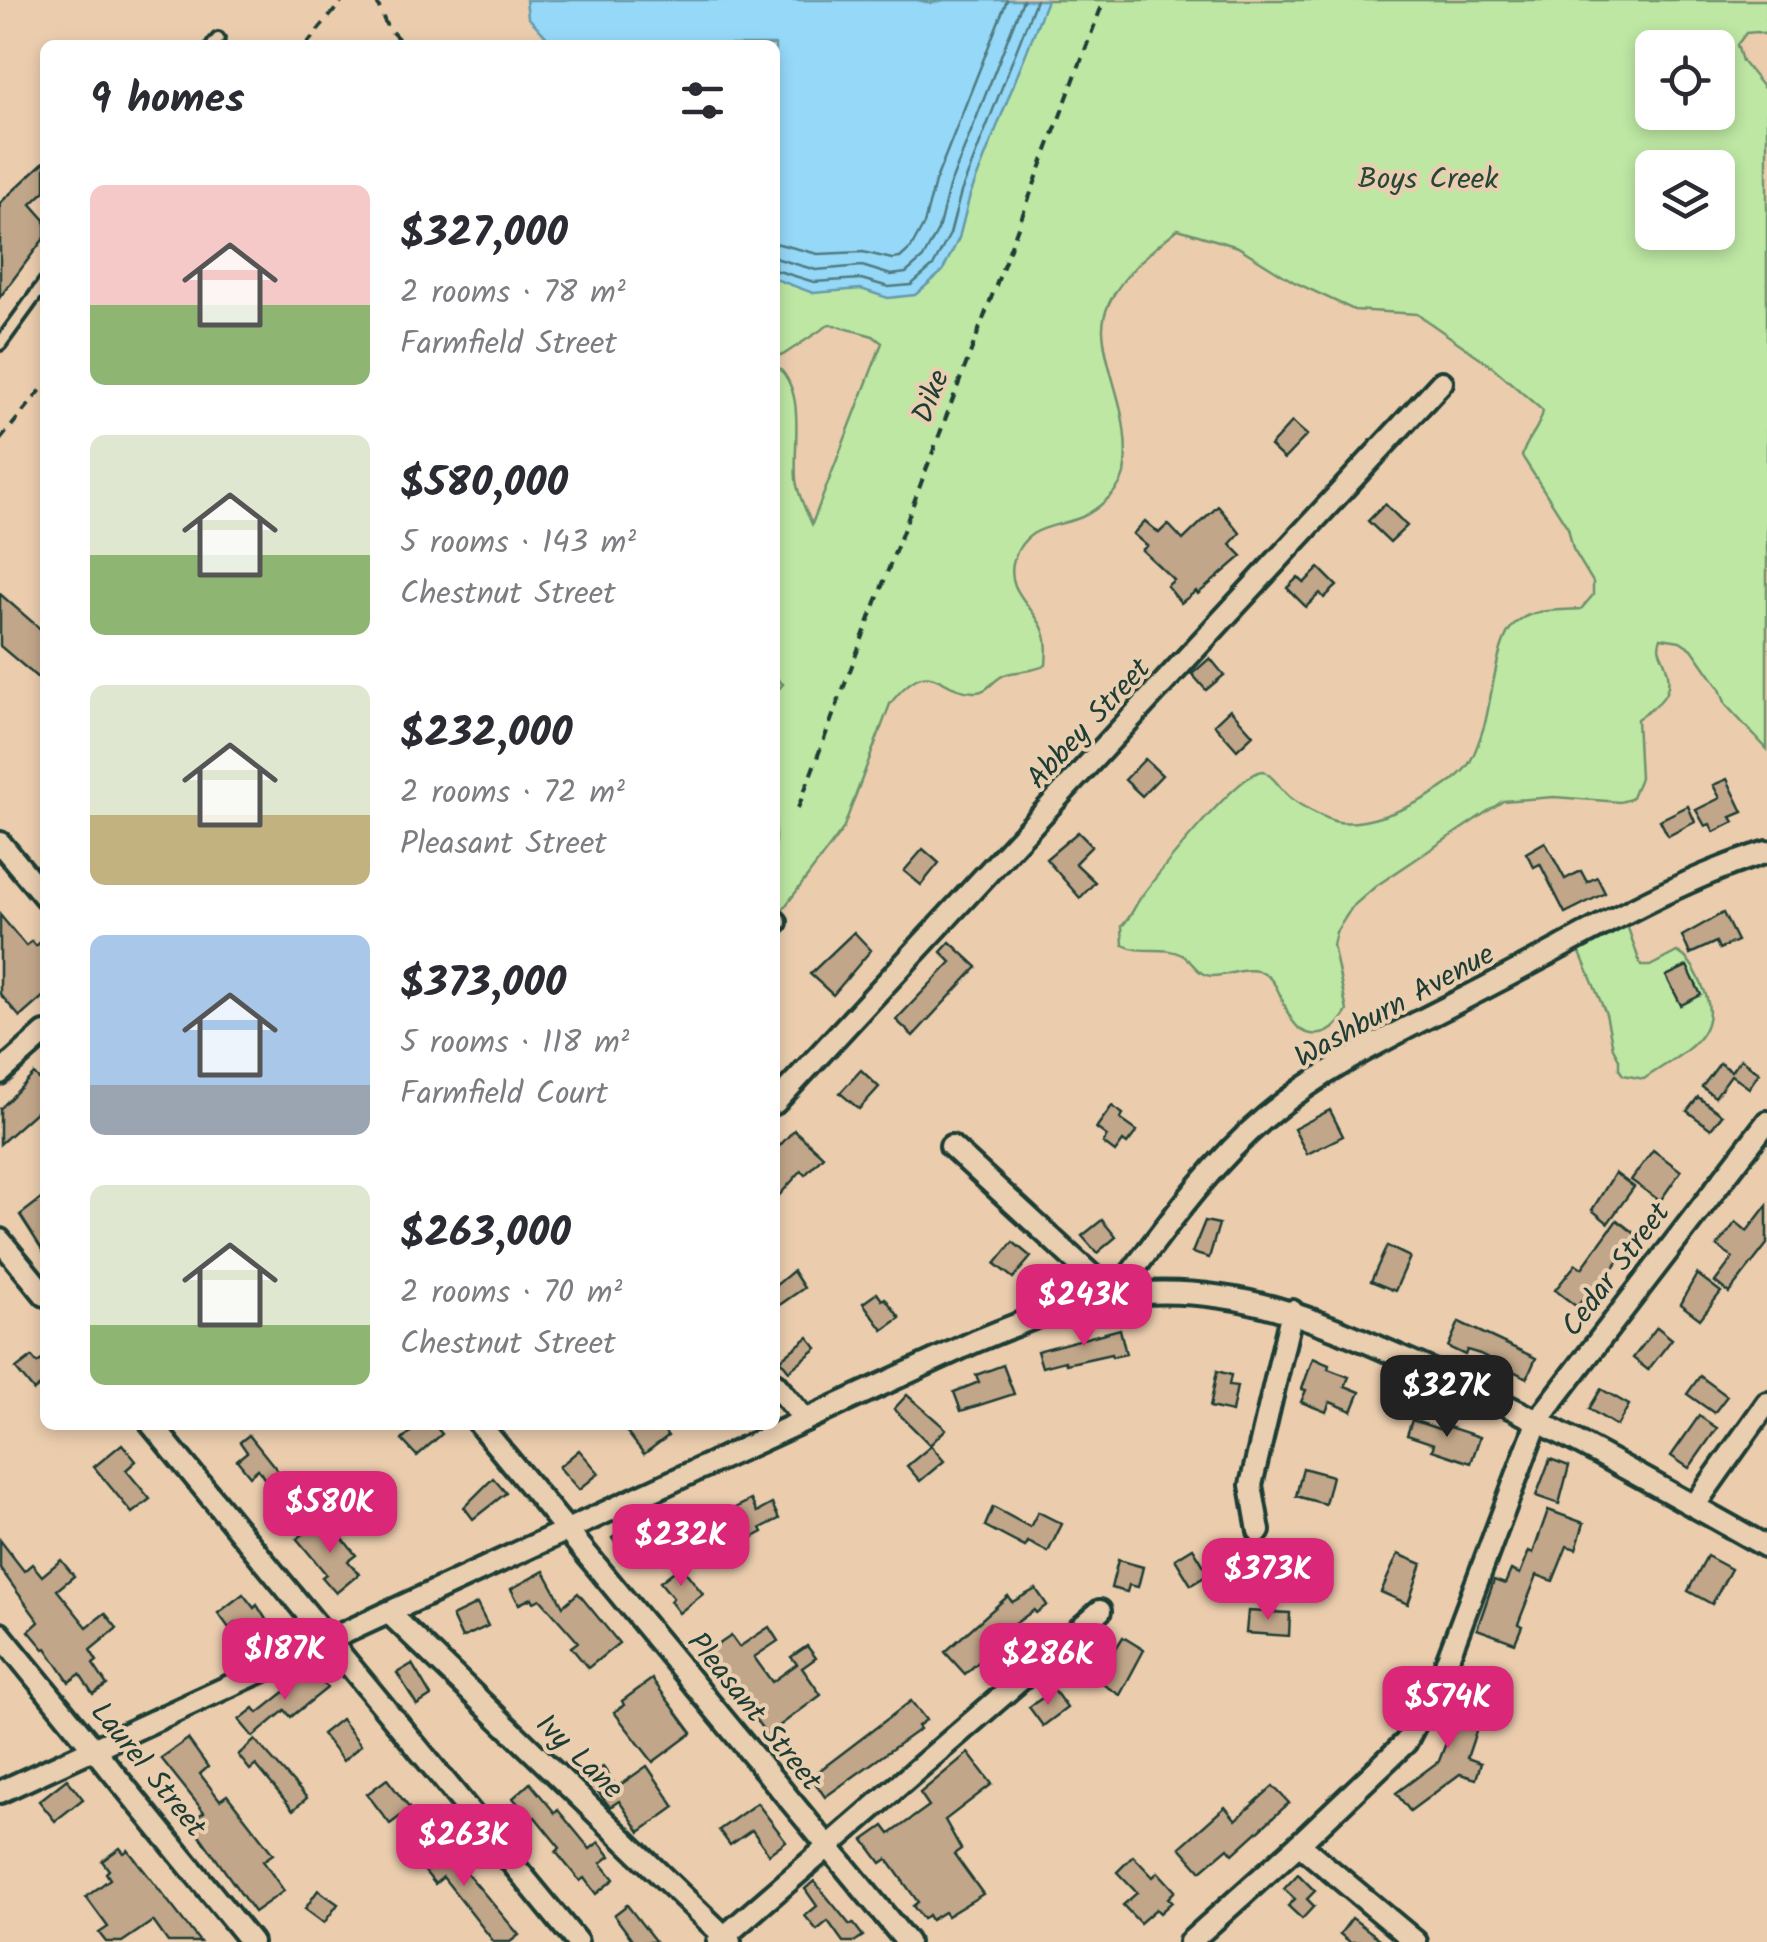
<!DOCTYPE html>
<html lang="en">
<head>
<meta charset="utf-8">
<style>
	body { margin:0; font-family:Kalam,sans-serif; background:#f2f2f3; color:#2b2b33; height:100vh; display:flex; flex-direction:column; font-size:38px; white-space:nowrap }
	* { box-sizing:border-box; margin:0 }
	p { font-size:32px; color:#7c7c81 }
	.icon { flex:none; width:55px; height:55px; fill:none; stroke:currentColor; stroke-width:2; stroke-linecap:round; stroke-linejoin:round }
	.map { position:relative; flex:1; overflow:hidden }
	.details { position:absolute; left:40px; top:40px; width:740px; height:1390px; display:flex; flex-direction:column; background:#fff; border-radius:15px; box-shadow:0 5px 15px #0003 }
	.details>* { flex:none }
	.tools { position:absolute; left:1635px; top:30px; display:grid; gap:20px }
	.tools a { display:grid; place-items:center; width:100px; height:100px; border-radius:15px; background:#fff; box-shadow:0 5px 15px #0003; font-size:50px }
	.price { position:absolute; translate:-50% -85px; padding:0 22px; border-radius:20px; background:#db2777; color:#fff; font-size:32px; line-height:65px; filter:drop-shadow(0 2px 5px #0008) }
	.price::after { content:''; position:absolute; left:50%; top:60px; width:30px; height:22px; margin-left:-15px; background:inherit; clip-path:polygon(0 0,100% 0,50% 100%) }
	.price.on { background:#222; color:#fff }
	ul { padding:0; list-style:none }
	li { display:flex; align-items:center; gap:30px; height:250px; padding:0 50px }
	li span { display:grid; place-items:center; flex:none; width:280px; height:200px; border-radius:15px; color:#555 }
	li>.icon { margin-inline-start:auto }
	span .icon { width:120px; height:120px; fill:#fffc; stroke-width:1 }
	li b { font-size:42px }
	h2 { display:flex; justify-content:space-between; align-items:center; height:120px; padding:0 50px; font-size:42px }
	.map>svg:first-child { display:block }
	.green { fill:#bde7a3; stroke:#6e926c; stroke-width:2.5; fill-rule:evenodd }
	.water { fill:#96d8f8; stroke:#669aaa; stroke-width:2.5 }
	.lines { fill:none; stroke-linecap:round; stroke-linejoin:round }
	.shore { stroke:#4f7b82; stroke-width:2.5 }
	.building { fill:#c1a689; stroke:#1f3d34; stroke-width:2.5 }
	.service-casing { stroke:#1f3d34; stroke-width:18 }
	.minor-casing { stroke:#1f3d34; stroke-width:28 }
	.path { stroke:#1f3d34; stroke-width:4; stroke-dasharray:10 8; stroke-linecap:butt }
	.service { stroke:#e9ceb0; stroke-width:10 }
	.minor { stroke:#e9ceb0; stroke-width:20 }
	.labels { text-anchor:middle; stroke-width:8; stroke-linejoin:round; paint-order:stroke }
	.park-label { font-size:30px; fill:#27463a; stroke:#e9ceb0 }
	.street-label { font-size:30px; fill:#1f3d34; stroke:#e9ceb0 }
</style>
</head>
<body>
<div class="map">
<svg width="1767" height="1942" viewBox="0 0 1767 1942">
	<rect width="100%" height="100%" fill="#ebcdae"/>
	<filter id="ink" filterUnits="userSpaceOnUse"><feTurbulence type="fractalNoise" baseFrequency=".01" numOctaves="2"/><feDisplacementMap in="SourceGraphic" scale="20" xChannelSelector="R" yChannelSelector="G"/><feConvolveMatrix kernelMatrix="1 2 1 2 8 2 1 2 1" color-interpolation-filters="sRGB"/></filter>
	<g filter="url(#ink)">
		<!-- green -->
		<g class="green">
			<path d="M847 0H1767V35L1757 32 1746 33 1737 45 1742 61 1767 92V749L1726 705 1720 689 1692 649 1680 641 1661 638C1657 648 1660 651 1664 661 1677 692 1661 703 1637 719L1640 778 1631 799 1620 802 1554 797 1503 801 1376 886 1352 907 1336 932 1333 945 1347 1011C1339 1024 1329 1037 1311 1034 1284 1029 1285 988 1266 975 1251 964 1229 976 1213 976 1197 976 1194 962 1182 955 1164 945 1142 955 1123 945L1122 926C1132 916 1135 904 1144 893 1162 869 1239 771 1264 771 1275 778 1281 790 1291 798 1301 806 1319 815 1331 820 1365 833 1447 794 1468 765 1475 755 1481 736 1485 723 1491 700 1497 646 1510 629 1526 607 1557 611 1581 609L1593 595V582L1573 549 1568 528 1522 456C1526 439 1540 429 1543 411L1489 364 1417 314 1354 310 1294 282 1238 247 1178 229C1149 252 1102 291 1103 330 1104 355 1114 381 1120 406 1125 428 1128 451 1124 474 1120 491 1097 510 1082 517 1056 528 1025 524 1014 560 1005 589 1031 604 1042 627 1048 640 1047 652 1046 665 1033 672 1021 670 1007 674 993 678 989 693 974 692 936 691 931 651 890 704L843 829 778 916 775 913V693L783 684 775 677V364C807 391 793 441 796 479 797 493 806 511 812 524L882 343 873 336 830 324 783 355H775V106ZM1652 48H1718V112H1652ZM1652 168H1718V232H1652Z"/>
			<path d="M1625 919 1641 966H1650L1677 952C1689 957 1696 971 1701 983 1728 1036 1681 1053 1644 1079L1623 1075 1619 1069V1059L1613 1048 1606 1014 1578 948Z"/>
		</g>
		<!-- water -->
		<polygon class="water" points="526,0 917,0 931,3 944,0 1047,0 970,195 959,238 942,272 915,295 888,298 861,289 813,293 775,279 775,45 554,45 528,17"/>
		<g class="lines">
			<!-- shore -->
			<g class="shore">
				<polyline points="775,243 818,254 863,252 892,259 900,258 911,248 924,224 935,182 1007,0"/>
				<polyline points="775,258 816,270 862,266 891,275 906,273 923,258 938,230 949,187 1023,0"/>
				<polyline points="775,270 814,282 861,279 889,287 911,285 933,266 950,234 961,192 1036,0"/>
			</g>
		</g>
		<!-- building -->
		<g class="building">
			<polygon points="45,161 45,191 31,204 45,220 45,237 0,297 0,203"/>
			<polygon points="1292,422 1307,435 1284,459 1270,446"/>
			<polygon points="1385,504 1407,526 1390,542 1368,521"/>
			<polygon points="1218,506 1240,533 1230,544 1242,556 1198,594 1196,591 1181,603 1167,586 1174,580 1142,550 1147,546 1133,534 1145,521 1159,533 1168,524 1183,540"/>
			<polygon points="1319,568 1337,586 1324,598 1320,593 1306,607 1287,588 1298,577 1304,583"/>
			<polygon points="0,594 45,633 45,684 0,646"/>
			<polygon points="1210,658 1224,675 1206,690 1192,674"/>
			<polygon points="1230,709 1253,735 1237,750 1214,724"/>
			<polygon points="1145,759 1162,775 1142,796 1125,780"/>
			<polygon points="1727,779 1743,812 1731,817 1734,822 1714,832 1710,824 1705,826 1696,810 1720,798 1713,785"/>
			<polygon points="1688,806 1695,822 1668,836 1660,820"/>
			<polygon points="1078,832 1092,846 1075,863 1095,882 1080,898 1046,859"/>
			<polygon points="1545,842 1565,879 1581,871 1587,882 1597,877 1605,893 1565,913 1540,864 1534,867 1526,853"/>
			<polygon points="923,849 939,863 921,885 904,871"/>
			<polygon points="1723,913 1737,941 1719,949 1716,942 1690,954 1682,936"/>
			<polygon points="0,915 26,946 32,941 36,946 45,938 45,995 20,1017 0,994"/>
			<polygon points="854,932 871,950 833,995 810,974"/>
			<polygon points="950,942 977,967 913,1036 896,1020 951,962 941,952"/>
			<polygon points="1687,966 1701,995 1681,1005 1666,976"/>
			<polygon points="1741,1059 1759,1073 1749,1088 1731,1075 1715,1097 1702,1087 1720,1063 1731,1071"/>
			<polygon points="861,1070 879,1087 859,1109 840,1093"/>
			<polygon points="34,1074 45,1086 45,1120 37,1111 0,1144 0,1109"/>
			<polygon points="1698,1097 1722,1115 1711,1129 1687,1111"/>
			<polygon points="1112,1106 1123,1114 1120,1119 1137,1131 1127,1144 1123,1141 1115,1152 1103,1143 1107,1136 1096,1128"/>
			<polygon points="1330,1110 1343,1136 1307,1154 1294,1129"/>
			<polygon points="794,1130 823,1156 805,1175 801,1171 775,1200 775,1151"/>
			<polygon points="1653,1150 1681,1171 1660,1201 1631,1180"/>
			<polygon points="1615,1173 1634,1187 1608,1223 1592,1210"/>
			<polygon points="45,1196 45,1254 20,1215"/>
			<polygon points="1767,1205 1767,1244 1729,1293 1715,1282 1733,1258 1717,1246 1736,1222 1747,1231"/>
			<polygon points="1102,1220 1116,1237 1097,1253 1082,1236"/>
			<polygon points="1617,1220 1638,1236 1589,1299 1585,1296 1577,1307 1555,1290 1576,1264 1582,1268"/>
			<polygon points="1205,1221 1219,1224 1209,1258 1192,1253"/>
			<polygon points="1013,1242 1031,1257 1013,1278 995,1264"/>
			<polygon points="1387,1246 1410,1257 1395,1291 1371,1281"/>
			<polygon points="793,1271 804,1288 775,1308 775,1286"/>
			<polygon points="1697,1274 1721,1292 1700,1319 1680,1304"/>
			<polygon points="877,1293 882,1300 885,1298 900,1318 883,1330 863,1303"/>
			<polygon points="1459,1322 1536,1358 1527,1378 1480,1354 1467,1350 1465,1355 1448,1347"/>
			<polygon points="1657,1327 1672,1339 1648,1370 1633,1358"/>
			<polygon points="1120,1329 1126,1354 1112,1357 1111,1354 1066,1364 1065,1361 1042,1367 1037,1351"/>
			<polygon points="808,1337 817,1348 789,1371 780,1360"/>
			<polygon points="32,1357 37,1363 45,1358 45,1382 34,1391 16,1369"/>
			<polygon points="1313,1358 1329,1365 1328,1369 1349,1377 1345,1386 1360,1392 1352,1411 1330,1402 1326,1412 1301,1402 1306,1390 1302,1389"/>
			<polygon points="1003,1365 1014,1394 961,1411 954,1392 979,1382 976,1375"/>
			<polygon points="1217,1371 1231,1375 1229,1385 1237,1386 1232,1412 1210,1407"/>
			<polygon points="1700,1376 1727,1396 1714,1413 1687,1394"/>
			<polygon points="1601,1389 1629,1405 1617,1426 1589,1409"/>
			<polygon points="907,1395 946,1429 930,1445 894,1409"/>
			<polygon points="1699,1416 1717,1428 1689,1468 1671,1456"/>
			<polygon points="1412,1420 1442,1430 1443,1425 1480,1437 1471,1463 1432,1450 1434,1444 1407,1435"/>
			<polygon points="418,1425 434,1425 442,1434 417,1456 402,1440"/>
			<polygon points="636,1425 660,1425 668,1436 644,1454 627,1432"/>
			<polygon points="249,1435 285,1480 271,1489 258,1469 250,1476 237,1460 247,1452 240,1442"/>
			<polygon points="122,1444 136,1461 126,1470 150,1499 132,1513 94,1467"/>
			<polygon points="931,1446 944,1461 920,1481 907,1466"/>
			<polygon points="579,1450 599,1473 579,1490 559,1467"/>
			<polygon points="1550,1459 1569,1466 1559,1504 1536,1496"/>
			<polygon points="1303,1468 1332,1476 1325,1504 1296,1496"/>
			<polygon points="493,1478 506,1493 473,1519 464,1507"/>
			<polygon points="751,1500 757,1512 772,1504 779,1519 761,1528 763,1532 746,1541 742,1532 714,1546 711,1541 733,1523 725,1513"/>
			<polygon points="993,1507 1030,1527 1038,1512 1062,1524 1048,1552 1028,1542 1025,1547 985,1526"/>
			<polygon points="1548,1510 1584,1523 1576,1549 1567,1546 1553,1581 1537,1575 1518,1624 1522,1626 1515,1643 1477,1629 1494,1580 1505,1584 1511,1570 1520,1574 1529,1551 1533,1553"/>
			<polygon points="641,1517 644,1521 648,1519 662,1538 630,1562 612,1538"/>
			<polygon points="319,1521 333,1537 338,1533 356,1555 348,1561 359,1574 336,1593 322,1577 326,1574 297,1539"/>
			<polygon points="0,1540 24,1571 32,1564 42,1576 61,1560 74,1576 57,1590 87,1627 105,1613 117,1628 90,1650 97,1661 93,1664 107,1685 93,1694 80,1674 69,1682 46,1648 44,1649 29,1631 39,1622 0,1568"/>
			<polygon points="1193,1548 1209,1574 1191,1585 1175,1559"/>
			<polygon points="1398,1554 1422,1564 1408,1604 1381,1592"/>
			<polygon points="1707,1556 1731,1569 1712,1604 1688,1591"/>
			<polygon points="1118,1560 1143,1567 1138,1587 1129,1585 1127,1592 1111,1588"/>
			<polygon points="681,1566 703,1594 679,1613 670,1601 673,1598 660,1582"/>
			<polygon points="544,1571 563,1606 578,1593 619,1643 588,1668 571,1647 578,1642 540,1599 534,1602 532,1598 519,1604 511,1589"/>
			<polygon points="1036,1589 1047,1605 1036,1613 1034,1610 1001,1634 1006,1638 965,1674 945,1652 1008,1596 1012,1602"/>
			<polygon points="243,1594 254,1608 257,1605 272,1629 253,1643 236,1622 229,1628 218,1613"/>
			<polygon points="477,1604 488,1626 462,1638 452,1616"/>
			<polygon points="1248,1611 1290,1613 1289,1636 1246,1633"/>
			<polygon points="769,1627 778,1641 754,1657 772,1682 797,1664 791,1657 807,1646 816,1658 802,1668 821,1695 767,1735 711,1659 713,1657 709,1651 731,1636 739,1647"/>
			<polygon points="1123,1637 1144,1650 1120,1695 1088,1675 1097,1661 1105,1666"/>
			<polygon points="412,1664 431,1696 417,1705 397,1673"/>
			<polygon points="312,1670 327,1688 291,1717 285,1710 253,1737 239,1720 254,1708 258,1713"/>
			<polygon points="1455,1678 1469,1683 1459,1709 1481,1717 1467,1758 1481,1763 1476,1779 1460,1774 1410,1811 1396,1793 1439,1761 1453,1725 1435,1718 1443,1701 1446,1703"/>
			<polygon points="652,1679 692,1733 653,1762 614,1712 624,1705 622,1701"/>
			<polygon points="1054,1690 1067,1708 1043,1726 1029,1707"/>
			<polygon points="911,1701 926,1720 918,1726 920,1729 825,1797 811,1777"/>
			<polygon points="341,1719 361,1745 343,1761 322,1734"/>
			<polygon points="188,1739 208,1767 200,1774 220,1800 227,1795 273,1854 263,1861 284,1891 254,1912 190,1822 204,1812 161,1758"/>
			<polygon points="255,1740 307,1798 293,1810 256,1765 250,1770 238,1755"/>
			<polygon points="968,1753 992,1784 945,1820 961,1849 954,1854 983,1894 947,1916 944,1912 931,1920 928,1915 923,1919 913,1906 918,1902 887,1859 881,1863 864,1840 884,1826 890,1834 929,1806 920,1793"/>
			<polygon points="647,1766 675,1807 640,1832 619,1801 610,1807 587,1778 603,1767 617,1787"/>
			<polygon points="67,1779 83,1799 55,1821 39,1801"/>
			<polygon points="387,1779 410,1809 390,1824 367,1794"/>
			<polygon points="530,1783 555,1813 558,1810 590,1849 599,1842 610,1856 601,1863 614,1879 596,1894 584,1878 580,1881 556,1852 560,1848 535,1817 526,1825 515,1810 520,1806 513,1798"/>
			<polygon points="1273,1786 1289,1803 1233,1854 1228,1848 1201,1871 1180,1847 1225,1807 1236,1820"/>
			<polygon points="757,1803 786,1841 769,1854 752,1830 730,1845 719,1830"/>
			<polygon points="436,1836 519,1935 510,1942 494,1942 443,1877 435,1884 412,1855"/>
			<polygon points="120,1848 124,1853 128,1850 200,1942 168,1942 153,1921 122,1942 106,1942 99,1933 108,1927 86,1897 110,1879 106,1873 109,1870 102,1861"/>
			<polygon points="1133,1856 1153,1877 1158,1872 1175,1891 1168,1898 1172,1902 1160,1913 1156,1909 1140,1923 1123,1905 1137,1893 1117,1872"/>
			<polygon points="1298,1874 1315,1891 1307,1899 1314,1906 1302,1919 1288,1906 1295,1899 1284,1889"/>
			<polygon points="814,1881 850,1925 853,1923 863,1936 854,1942 843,1942 828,1921 817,1930 805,1916 817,1906 805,1889"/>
			<polygon points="318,1890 338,1904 324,1923 305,1909"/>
			<polygon points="627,1905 656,1942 634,1942 614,1915"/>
			<polygon points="1352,1918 1384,1942 1350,1942 1340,1934"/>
		</g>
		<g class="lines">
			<defs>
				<g id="service">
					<polyline points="213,45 218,39"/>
					<polyline points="0,344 45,282"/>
				</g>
				<g id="minor">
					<polyline points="0,843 45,897"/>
					<polyline points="775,923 776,922"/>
					<polyline points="0,1073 45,1033"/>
					<polyline points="775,1103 1442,382"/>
					<path d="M951 1146 1114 1296C1161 1234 1206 1168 1266 1117 1333 1060 1417 1024 1494 983 1583 937 1671 882 1767 852"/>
					<polyline points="0,1240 45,1295"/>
					<polyline points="775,1384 805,1420"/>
					<polyline points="152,1425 577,1942"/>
					<polyline points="480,1425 907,1942"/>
					<polyline points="1694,1506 1767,1403"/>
					<polyline points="1259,1531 1251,1485 1292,1311"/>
					<polyline points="388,1612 730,1942"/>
					<polyline points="0,1634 251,1942"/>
					<path d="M0 1792 974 1342C1027 1320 1083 1296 1141 1293 1252 1287 1327 1325 1424 1367 1543 1419 1654 1484 1767 1547"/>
					<polyline points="1299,1844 1416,1942"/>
					<polyline points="718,1942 1100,1611"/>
					<polyline points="1190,1942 1299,1844 1406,1742 1444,1669 1538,1420 1767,1122"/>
				</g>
			</defs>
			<!-- service casing -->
			<use href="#service" class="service-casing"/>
			<!-- minor casing -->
			<use href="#minor" class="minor-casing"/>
			<!-- path -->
			<g class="path">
				<polyline points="376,0 387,27 404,45"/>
				<polyline points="306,45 343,0"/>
				<polyline points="0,440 45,385"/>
				<polyline points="798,808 1104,0"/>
			</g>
			<!-- service -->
			<use href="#service" class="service"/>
			<!-- minor -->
			<use href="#minor" class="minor"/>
		</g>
	</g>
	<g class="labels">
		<!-- park labels -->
		<g class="park-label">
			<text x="1428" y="188">Boys Creek</text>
		</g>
		<!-- street labels -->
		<g class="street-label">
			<text transform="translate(930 396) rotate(-69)" y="10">Dike</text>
			<text transform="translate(1088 723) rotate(-47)" y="10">Abbey Street</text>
			<text transform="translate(1394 1005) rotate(-29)" y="10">Washburn Avenue</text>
			<text transform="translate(1615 1269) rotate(-53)" y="10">Cedar Street</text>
			<text transform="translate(755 1711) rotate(51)" y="10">Pleasant Street</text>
			<text transform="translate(580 1756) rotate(44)" y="10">Ivy Lane</text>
			<text transform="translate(149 1769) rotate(51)" y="10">Laurel Street</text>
		</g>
	</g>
</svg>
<div class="tools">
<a><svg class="icon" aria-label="locate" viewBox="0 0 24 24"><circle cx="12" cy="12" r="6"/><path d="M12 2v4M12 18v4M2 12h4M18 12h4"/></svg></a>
<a><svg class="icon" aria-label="layers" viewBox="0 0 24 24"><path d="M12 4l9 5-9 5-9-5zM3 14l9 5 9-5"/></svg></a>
</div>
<b class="price" style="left:1084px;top:1349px">$243K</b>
<b class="price on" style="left:1447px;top:1440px">$327K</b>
<b class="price" style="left:330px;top:1556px">$580K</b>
<b class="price" style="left:681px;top:1589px">$232K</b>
<b class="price" style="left:1268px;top:1623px">$373K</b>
<b class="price" style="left:285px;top:1703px">$187K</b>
<b class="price" style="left:1048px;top:1708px">$286K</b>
<b class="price" style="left:1448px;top:1751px">$574K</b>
<b class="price" style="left:464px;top:1889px">$263K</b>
<section class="details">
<h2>9 homes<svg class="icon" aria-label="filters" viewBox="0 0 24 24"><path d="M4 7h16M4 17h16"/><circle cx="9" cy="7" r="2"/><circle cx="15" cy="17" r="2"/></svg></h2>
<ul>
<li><span style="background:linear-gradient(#f6c9c9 60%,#8fb573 0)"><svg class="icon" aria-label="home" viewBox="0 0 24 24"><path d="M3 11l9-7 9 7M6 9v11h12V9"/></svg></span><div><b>$327,000</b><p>2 rooms · 78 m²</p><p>Farmfield Street</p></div></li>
<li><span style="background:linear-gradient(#dfe7d0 60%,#8fb573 0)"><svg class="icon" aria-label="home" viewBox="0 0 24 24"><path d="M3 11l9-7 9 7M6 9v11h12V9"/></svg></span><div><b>$580,000</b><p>5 rooms · 143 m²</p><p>Chestnut Street</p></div></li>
<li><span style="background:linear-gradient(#dfe7d0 65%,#c2b280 0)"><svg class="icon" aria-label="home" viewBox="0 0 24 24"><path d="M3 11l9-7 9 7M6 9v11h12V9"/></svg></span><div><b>$232,000</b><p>2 rooms · 72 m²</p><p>Pleasant Street</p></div></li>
<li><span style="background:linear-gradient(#a9c7e8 75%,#9aa5b1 0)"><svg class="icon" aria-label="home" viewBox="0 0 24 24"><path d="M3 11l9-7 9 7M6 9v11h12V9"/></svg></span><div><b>$373,000</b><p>5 rooms · 118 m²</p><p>Farmfield Court</p></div></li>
<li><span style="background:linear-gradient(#dfe7d0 70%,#8fb573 0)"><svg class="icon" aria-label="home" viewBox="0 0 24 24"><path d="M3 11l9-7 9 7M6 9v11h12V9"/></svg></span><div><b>$263,000</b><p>2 rooms · 70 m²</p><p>Chestnut Street</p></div></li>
</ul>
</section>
</div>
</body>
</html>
